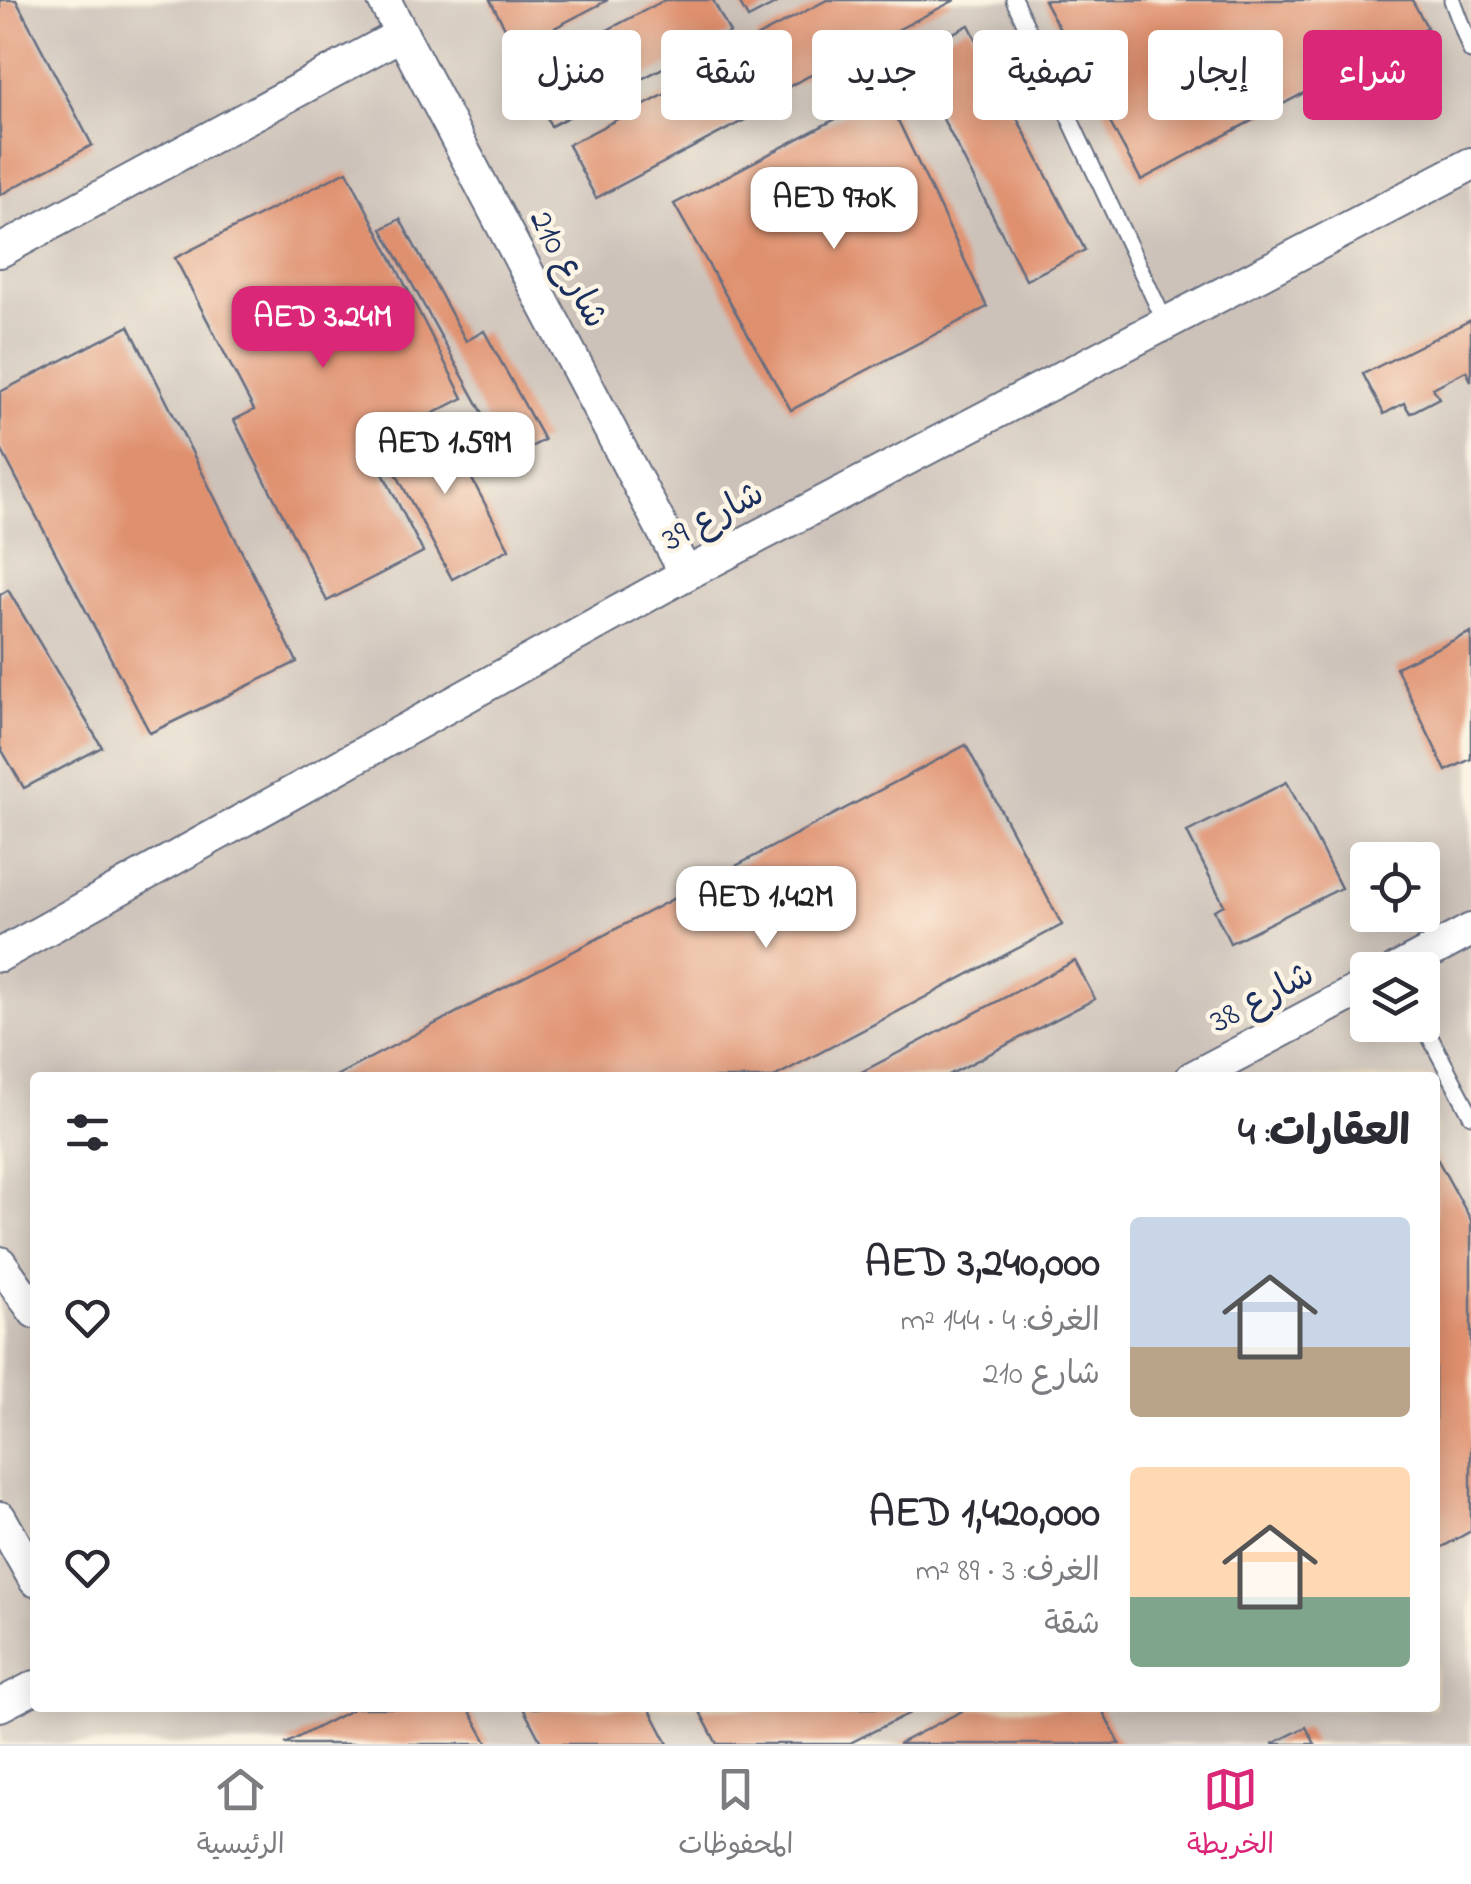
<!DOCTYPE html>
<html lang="ar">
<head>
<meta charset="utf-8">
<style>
	body { margin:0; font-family:"Indie Flower","Playpen Sans Arabic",sans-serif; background:#f2f2f3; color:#2b2b33; direction:rtl; height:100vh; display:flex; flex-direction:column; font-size:38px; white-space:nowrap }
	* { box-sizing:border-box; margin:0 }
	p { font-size:32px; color:#7c7c81 }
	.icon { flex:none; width:55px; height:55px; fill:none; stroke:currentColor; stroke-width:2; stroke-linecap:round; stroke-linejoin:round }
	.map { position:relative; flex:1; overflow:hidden; direction:ltr }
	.panel { position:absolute; left:30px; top:1072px; width:1410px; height:640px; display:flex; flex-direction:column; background:#fff; border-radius:10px; box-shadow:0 5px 25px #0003; direction:rtl }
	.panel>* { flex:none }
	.banner { position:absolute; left:30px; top:30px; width:1412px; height:90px; direction:rtl; display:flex; gap:20px }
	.buttons { position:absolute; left:1350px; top:842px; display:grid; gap:20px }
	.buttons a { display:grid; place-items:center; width:90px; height:90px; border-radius:10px; background:#fff; box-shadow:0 5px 25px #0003; font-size:50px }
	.price { position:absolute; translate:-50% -85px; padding:0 22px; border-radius:20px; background:#fff; color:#222; font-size:32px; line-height:65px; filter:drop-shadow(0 2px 5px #0008) }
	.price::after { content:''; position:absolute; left:50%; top:60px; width:30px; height:22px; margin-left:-15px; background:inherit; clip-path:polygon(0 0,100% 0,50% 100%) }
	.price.selected { background:#db2777; color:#fff }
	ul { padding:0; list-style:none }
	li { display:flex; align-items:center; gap:30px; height:250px; padding:0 30px }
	li span { display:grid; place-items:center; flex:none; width:280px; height:200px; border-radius:10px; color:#555 }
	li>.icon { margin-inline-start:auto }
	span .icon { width:120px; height:120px; fill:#fffc; stroke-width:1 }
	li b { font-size:42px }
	h2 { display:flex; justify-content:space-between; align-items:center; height:120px; padding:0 30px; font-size:42px }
	.chip { padding:0 35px; border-radius:10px; background:#fff; box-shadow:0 5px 25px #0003; font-size:35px; line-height:90px }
	.chip.selected { background:#db2777; color:#fff }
	.menu { display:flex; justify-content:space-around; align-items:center; height:140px; border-top:2px solid #e1e1e2; background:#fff; font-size:28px; color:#7c7c81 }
	.menu a { display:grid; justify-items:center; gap:5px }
	.menu .selected { color:#db2777 }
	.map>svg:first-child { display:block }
	.industrial { fill:#cdc2b9; fill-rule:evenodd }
	.building { fill:#df906e }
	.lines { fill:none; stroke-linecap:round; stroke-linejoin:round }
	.service-casing { stroke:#666d80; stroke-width:19 }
	.minor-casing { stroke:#666d80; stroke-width:36 }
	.service { stroke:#fff; stroke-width:15 }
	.minor { stroke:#fff; stroke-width:32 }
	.labels { text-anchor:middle; stroke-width:9; stroke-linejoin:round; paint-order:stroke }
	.street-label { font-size:35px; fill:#1b2f5e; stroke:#fcf5e5 }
</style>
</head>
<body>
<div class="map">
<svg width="1471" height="1744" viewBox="0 0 1471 1744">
	<rect width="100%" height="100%" fill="#fcf5e5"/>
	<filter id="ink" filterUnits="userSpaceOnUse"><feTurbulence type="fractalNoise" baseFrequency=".01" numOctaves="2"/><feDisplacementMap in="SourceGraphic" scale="20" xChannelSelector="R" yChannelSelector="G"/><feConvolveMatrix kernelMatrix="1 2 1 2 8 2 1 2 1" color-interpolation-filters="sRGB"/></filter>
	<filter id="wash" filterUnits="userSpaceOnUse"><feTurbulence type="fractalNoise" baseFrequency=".0048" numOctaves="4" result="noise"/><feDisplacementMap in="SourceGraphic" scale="40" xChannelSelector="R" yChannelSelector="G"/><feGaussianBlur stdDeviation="2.25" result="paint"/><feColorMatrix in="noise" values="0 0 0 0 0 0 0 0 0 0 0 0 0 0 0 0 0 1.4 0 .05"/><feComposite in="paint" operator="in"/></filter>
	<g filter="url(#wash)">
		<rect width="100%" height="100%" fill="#f1dfc0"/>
		<!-- industrial -->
		<path class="industrial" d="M0 0H1471V1744H0ZM1368 860H1422V915H1368ZM1368 970H1422V1025H1368ZM35 1078H1435V1708H35Z"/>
		<g id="blocks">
			<!-- building -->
			<g class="building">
				<polygon points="0,0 16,0 92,145 0,195"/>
				<polygon points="490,0 608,0 516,48"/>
				<polygon points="665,0 713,0 730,33 551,126 523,74"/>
				<polygon points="738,0 783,0 748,18"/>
				<polygon points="827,0 955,0 784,89 756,37"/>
				<polygon points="1044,0 1412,0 1427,27 1141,180"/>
				<polygon points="969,25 1085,250 1026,280 910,55"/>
				<polygon points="748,51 775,104 596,198 568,145"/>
				<polygon points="885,93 987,307 791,410 674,204"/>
				<polygon points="347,171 463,398 369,446 423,552 327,601 234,420 254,410 175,258"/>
				<polygon points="400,219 466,341 484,331 544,440 508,459 382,229"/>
				<polygon points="1471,320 1471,381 1466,371 1433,388 1439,398 1410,413 1404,403 1384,414 1363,374"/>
				<polygon points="129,326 297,662 150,733 0,447 0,392"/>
				<polygon points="438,415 509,549 452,579 381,445"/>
				<polygon points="8,590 102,747 24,788 0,747 0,595"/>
				<polygon points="1471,632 1471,759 1446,771 1396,667"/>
				<polygon points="966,745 1062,925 772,1078 332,1078"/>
				<polygon points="1287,782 1341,888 1230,943 1214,910 1224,905 1187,832"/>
				<polygon points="1075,961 1095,999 943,1078 850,1078"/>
				<polygon points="1435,1155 1471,1220 1471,1531 1435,1551"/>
				<polygon points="355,1708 468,1708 488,1744 285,1744"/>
				<polygon points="523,1708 649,1708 668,1744 542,1744"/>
				<polygon points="698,1708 920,1708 848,1744 717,1744"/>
				<polygon points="968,1708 1101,1708 1120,1744 898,1744"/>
				<polygon points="1306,1727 1315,1744 1272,1744"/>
			</g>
		</g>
	</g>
	<g filter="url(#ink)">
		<use href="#blocks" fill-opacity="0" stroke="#666d80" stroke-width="2.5"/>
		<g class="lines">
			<defs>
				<g id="service">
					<polyline points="1014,0 1166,324"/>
					<polyline points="1452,0 1471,51"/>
					<polyline points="1422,1022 1471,1115"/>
				</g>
				<g id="minor">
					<polyline points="384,0 686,574"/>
					<polyline points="0,251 402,34"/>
					<polyline points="0,955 686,574 1471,164"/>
					<polyline points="1396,970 1471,930"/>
					<polyline points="1192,1078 1368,985"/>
					<polyline points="0,1263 35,1312"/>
					<polyline points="0,1518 35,1580"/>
					<polyline points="0,1705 35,1687"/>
				</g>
			</defs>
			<!-- service casing -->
			<use href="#service" class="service-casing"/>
			<!-- minor casing -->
			<use href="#minor" class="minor-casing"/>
			<!-- service -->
			<use href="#service" class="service"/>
			<!-- minor -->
			<use href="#minor" class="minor"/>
		</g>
	</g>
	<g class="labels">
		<!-- street labels -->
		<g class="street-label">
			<text transform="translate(570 268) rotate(62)" y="12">شارع 210</text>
			<text transform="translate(712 515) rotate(-28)" y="12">شارع 39</text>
			<text transform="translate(1261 996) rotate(-28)" y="12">شارع 38</text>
		</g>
	</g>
</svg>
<div class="buttons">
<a><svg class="icon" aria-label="locate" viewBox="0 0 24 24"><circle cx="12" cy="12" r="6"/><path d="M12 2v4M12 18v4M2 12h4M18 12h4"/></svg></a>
<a><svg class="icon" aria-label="layers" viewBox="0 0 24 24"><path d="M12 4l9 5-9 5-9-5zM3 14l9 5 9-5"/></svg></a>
</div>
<b class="price" style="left:834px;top:252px">AED 970K</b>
<b class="price selected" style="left:323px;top:371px">AED 3.24M</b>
<b class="price" style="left:445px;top:497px">AED 1.59M</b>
<b class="price" style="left:766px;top:951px">AED 1.42M</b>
<div class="banner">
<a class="chip selected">شراء</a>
<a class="chip">إيجار</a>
<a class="chip">تصفية</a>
<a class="chip">جديد</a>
<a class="chip">شقة</a>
<a class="chip">منزل</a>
</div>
<section class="panel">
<h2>العقارات: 4<svg class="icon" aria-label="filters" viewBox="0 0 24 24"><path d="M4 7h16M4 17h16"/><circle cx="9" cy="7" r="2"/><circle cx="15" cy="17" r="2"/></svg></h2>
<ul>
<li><span style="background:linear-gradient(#c9d6e8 65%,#b9a48a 0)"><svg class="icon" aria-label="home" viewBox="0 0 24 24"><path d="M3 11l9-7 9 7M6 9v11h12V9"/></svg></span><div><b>AED 3,240,000</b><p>الغرف: 4 · 144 m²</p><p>شارع 210</p></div><svg class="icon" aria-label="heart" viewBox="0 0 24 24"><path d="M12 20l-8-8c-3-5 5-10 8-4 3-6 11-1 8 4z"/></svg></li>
<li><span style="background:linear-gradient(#ffd9b3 65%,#7fa58c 0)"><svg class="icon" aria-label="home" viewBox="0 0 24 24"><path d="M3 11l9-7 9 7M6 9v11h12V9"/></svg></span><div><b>AED 1,420,000</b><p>الغرف: 3 · 89 m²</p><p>شقة</p></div><svg class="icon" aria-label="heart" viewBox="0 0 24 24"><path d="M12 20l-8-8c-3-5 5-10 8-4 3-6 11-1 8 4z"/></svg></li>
</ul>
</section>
</div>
<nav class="menu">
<a class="selected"><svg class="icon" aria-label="map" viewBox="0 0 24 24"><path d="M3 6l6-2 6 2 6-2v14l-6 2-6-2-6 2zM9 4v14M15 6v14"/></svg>الخريطة</a>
<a><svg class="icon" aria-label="saved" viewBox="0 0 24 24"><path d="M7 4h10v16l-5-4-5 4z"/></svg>المحفوظات</a>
<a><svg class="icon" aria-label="home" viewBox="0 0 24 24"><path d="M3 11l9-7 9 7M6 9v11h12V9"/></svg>الرئيسية</a>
</nav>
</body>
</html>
